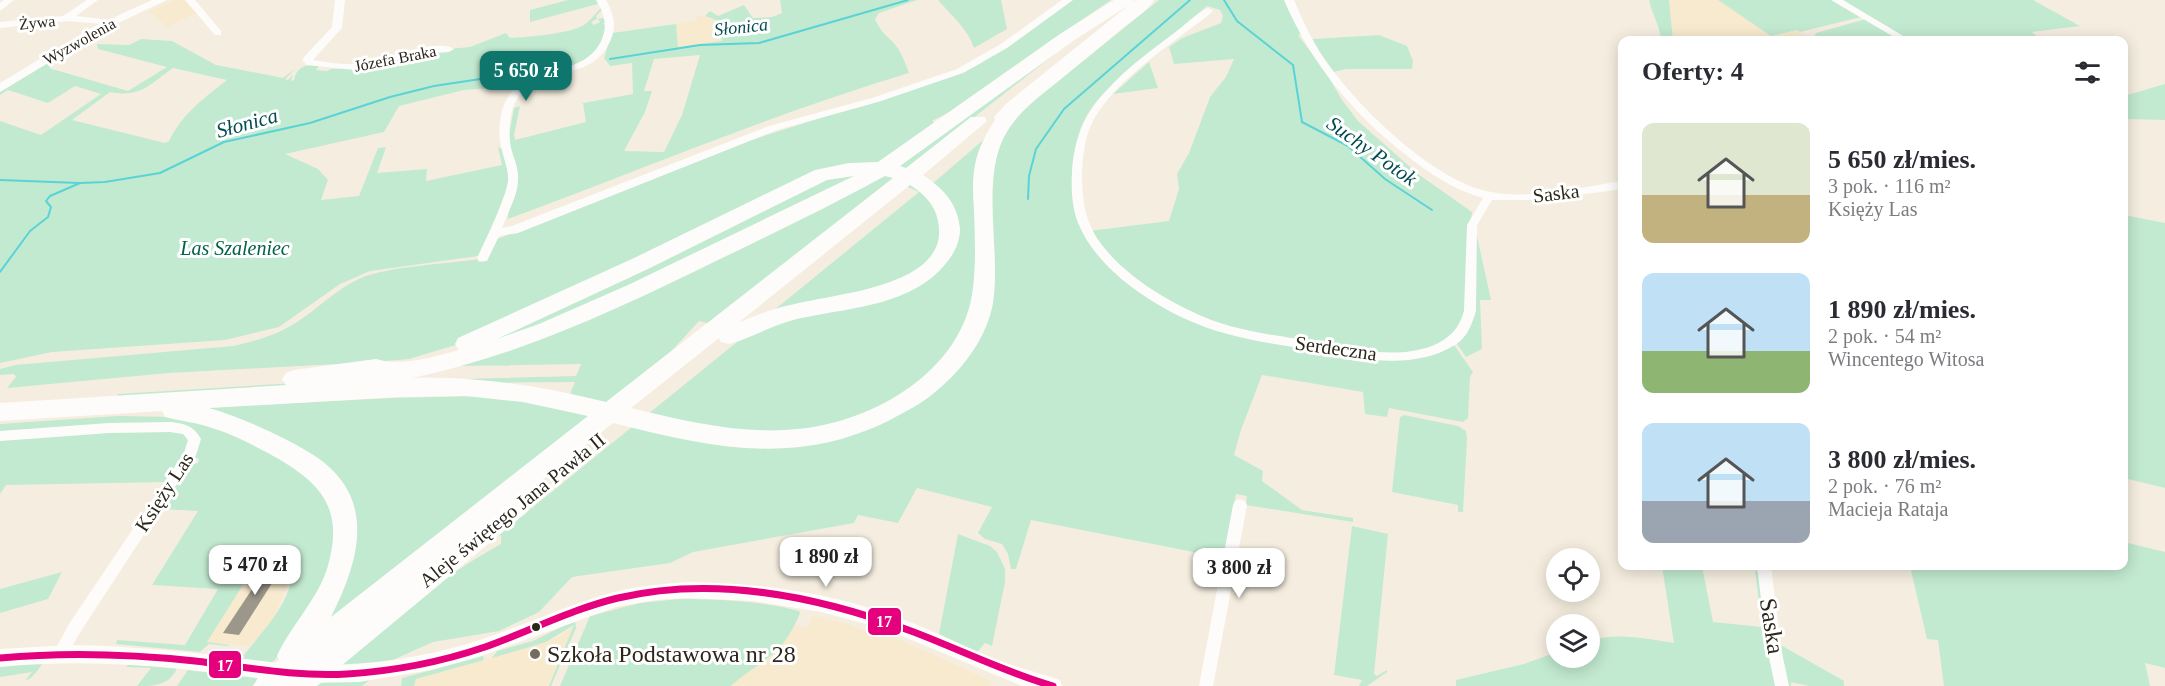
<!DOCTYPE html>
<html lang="pl">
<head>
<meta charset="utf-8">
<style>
	body { margin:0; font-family:Georgia,serif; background:#f7f7f7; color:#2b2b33; height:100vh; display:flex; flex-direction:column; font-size:22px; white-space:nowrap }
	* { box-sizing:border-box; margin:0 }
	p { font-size:20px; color:#7c7c81 }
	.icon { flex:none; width:33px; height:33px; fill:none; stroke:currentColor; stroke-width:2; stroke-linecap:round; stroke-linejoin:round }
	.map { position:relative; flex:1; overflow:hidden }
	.drawer { position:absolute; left:1618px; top:36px; width:510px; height:534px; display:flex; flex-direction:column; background:#fff; border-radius:12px; box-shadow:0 3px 15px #0003 }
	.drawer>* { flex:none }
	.fabs { position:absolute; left:1546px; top:548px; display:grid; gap:12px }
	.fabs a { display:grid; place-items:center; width:54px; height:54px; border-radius:50%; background:#fff; box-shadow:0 3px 15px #0003; font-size:30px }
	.price { position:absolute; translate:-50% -51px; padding:0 14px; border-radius:12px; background:#fff; color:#222; font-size:20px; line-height:39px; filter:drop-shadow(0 2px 3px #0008) }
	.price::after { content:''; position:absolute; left:50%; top:36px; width:18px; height:14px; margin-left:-9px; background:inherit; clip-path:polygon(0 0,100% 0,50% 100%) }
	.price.selected { background:#0f766e; color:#fff }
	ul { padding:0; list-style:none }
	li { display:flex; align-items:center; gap:18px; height:150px; padding:0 24px }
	li span { display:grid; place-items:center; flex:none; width:168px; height:120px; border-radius:12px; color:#555 }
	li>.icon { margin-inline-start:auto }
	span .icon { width:72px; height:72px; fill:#fffc; stroke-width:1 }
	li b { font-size:26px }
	h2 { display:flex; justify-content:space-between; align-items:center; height:72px; padding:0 24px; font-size:26px }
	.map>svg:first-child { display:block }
	.built { fill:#f7eace }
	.green { fill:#c2ead0; fill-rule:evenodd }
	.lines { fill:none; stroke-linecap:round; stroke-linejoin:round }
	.stream { stroke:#5bd3d6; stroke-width:2 }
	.building { fill:#9d968b }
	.minor { fill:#fefcfa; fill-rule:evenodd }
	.tertiary { fill:#fefcfa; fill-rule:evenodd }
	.motorway { fill:#fefcfa; fill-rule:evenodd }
	.bus-1-casing { stroke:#fff; stroke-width:11 }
	.bus-1 { stroke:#e5007d; stroke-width:7 }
	.bus-dot { fill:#2c271a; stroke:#fff; stroke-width:2 }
	.poi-dot { fill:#726d5f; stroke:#fff; stroke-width:2 }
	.labels { text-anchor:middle; stroke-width:6; stroke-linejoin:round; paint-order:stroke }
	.far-street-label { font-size:16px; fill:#2c271a; stroke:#fff }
	.far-water-label { font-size:18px; font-style:italic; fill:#054c50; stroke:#fff }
	.street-label { font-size:20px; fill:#2c271a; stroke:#fff }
	.park-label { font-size:20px; font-style:italic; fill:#006144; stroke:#fff }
	.water-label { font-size:21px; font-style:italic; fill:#054c50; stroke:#fff }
	.near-street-label { font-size:24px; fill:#2c271a; stroke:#fff }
	.near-poi-label { font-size:24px; fill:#2c271a; stroke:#fff; text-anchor:start }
	.line-badge { stroke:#fff; stroke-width:2 }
	.badge-label { font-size:16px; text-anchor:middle; font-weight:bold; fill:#fff }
</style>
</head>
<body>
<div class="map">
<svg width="2165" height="686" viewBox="0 0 2165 686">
	<rect width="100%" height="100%" fill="#f5eee0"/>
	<!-- built -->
	<g class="built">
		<polygon points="175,0 185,0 196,13 167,27 149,11"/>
		<polygon points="1669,0 1718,0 1771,36 1797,30 1811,40 1673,40"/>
		<polygon points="697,16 705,16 719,21 723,42 678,47 676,24 697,20"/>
		<polygon points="266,547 274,548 292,558 293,570 273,621 250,646 206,642"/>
		<polygon points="679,599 755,602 785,607 797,614 793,624 807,628 813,616 848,624 869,633 871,629 894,637 991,681 990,686 560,686 615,608"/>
		<polygon points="575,624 549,686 414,686 416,679 546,642 558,637"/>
	</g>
	<!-- green -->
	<g class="green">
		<polygon points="568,0 598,0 598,4 530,22 530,10"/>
		<path d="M780 0H917L879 13 875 19C880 30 884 34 893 42 901 51 905 62 909 73 772 114 641 170 508 219L509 135 514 108 520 106 514 135 515 140 586 122 583 103 633 94 632 63 610 66 604 58 612 33 676 24 678 47 722 41 719 21 705 16 710 11 718 16 744 5 753 18 772 17 782 13ZM700 55 682 115 664 152 624 151 645 112 652 91H644L654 59Z"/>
		<path d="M938 0H1001L1007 29 974 48C968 29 951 15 938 0Z"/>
		<path d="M1072 0H1111L1052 40 968 103 932 121 938 126 874 166 842 168 462 343 409 359 374 362 169 373 7 388 16 377 14 374 0 375V369L15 365 233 346C256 341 277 335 297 322 319 308 337 288 361 278 390 266 446 264 479 259L478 262H484L495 240 726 148 953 76 978 65Z"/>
		<path d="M1159 0H1286L1301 34 1298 35 1325 71 1342 100 1358 121 1418 174 1472 212 1467 255V311L1465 321 1459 331 1442 344 1400 354 1352 351 1254 334 1214 324 1186 312 1142 284 1124 271 1089 231 1169 221 1179 189 1177 174 1189 153 1210 97 1226 77 1234 59 1174 64 1169 47 1182 38 1221 23 1223 16 1220 10 1207 6C1184 25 1161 45 1138 64 1120 79 1099 94 1087 115 1074 138 1071 169 1075 194 1077 213 1081 229 1092 245 1111 274 1184 325 1218 330 1245 333 1277 342 1306 347 1355 355 1406 367 1452 342L1473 372 1470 377 1468 418 1463 422 1389 408 1387 417 1365 414 1363 392 1262 375 1241 430 1234 455 1263 471 1262 481 1302 510 1353 518V522L1246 505 1247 496 1236 494 1224 558 1031 520 1016 569H1011L1008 554 1002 544 985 539 978 533 992 507 917 488 898 523 858 515 854 523 693 552 670 563 572 577 539 612 499 631 433 642 395 659 362 686H314C374 636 432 581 501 544V535L496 537 737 342 781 321 894 294C946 271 981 232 932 184L988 136C988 144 982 153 979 161 977 168 977 176 976 184 971 230 989 279 969 324 922 428 777 456 678 425L667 434C689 439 711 445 734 447 836 457 969 402 988 291 989 281 988 269 987 259 986 222 979 177 996 143 1012 114 1042 94 1067 74 1098 49 1128 25 1159 0Z"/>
		<path d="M1649 0H1669L1673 40H1661C1660 26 1652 14 1649 0Z"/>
		<polygon points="1718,0 1834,0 1861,17 1800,32 1797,30 1771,36"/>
		<polygon points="1839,0 2033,0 2080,26 2032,32 2041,40 1988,36 1992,40 1907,40"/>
		<path d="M601 8 602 10 596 16 597 19 591 22 594 25 600 22 598 19 603 18 606 21 603 24 608 27 604 38 593 57 521 86 464 90 399 106 384 132 285 154 318 169 328 180 321 200 359 196 378 148 386 147 377 173 427 169 426 181 502 165 497 143 499 148 503 149 510 176 509 184 481 254 478 256 370 271 340 284 279 327 225 340 52 352 0 363V121L41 135 101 94 75 86 48 103 8 90 0 95V92L67 51 71 53 49 68 128 91 167 67 98 49 97 44 129 45 141 39 172 41 216 65 283 78 296 68 285 79 288 80 293 75 291 81 294 80C297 66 306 64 319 66L316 70 327 71 331 69 375 67 427 51 470 47 506 33 510 38C528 37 569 34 584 25 590 21 596 13 601 8ZM173 68 227 80C203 99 183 113 169 141L165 143 72 120 110 92C140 98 149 85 173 68Z"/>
		<polygon points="1866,19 1902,40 1813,40 1816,33"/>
		<polygon points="1089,27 906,171 892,168"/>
		<polygon points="1379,35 1407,46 1413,61 1412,69 1346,69 1329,73 1312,39"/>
		<polygon points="1149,62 1158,88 1113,94"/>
		<polygon points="2165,84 2165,120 2124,119 2124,96"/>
		<polygon points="842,175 892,175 935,198 944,236 931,259 901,282 762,320 919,192 892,180 707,325 707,323 699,321 666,357 307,644 348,503 204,408 391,398 570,394 575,382 417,383 115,399 118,394 278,384 576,376 581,364 457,366 550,336 784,225 548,325 459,353 812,183"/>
		<polygon points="2124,215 2165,223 2165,488 2124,478"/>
		<polygon points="1475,227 1491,300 1480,300 1482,349 1466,357 1455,341 1462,333"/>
		<polygon points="1404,415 1458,426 1466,431 1467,439 1463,512 1458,512 1458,505 1392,492 1400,417"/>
		<path d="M118 416 173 417 213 422 313 476 333 510 334 562 297 634 252 686H177L188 670 219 674 217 677 245 657 243 656C265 628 298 597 292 558L274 548H266L207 642 230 645 228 646 209 644 200 652 116 644 117 640 185 645 218 589 152 585 198 511 160 509 188 466 198 463 199 459 194 457 200 441 199 436 191 428 0 434V424Z"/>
		<polygon points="82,431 182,432 191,443 167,482 6,485 0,494 0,439"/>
		<polygon points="1352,526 1388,534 1374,674 1377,676 1387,670 1387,672 1367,686 1359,686 1362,680 1334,675"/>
		<polygon points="958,534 990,546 997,552 1005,569 1005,582 992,646 985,643 977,652 939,634"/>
		<polygon points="2124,542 2165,552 2165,668 2145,663 2150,686 1944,686 1938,640 1927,639 1910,566 2124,566"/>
		<path d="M1662 566H1702L1713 622 1762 627 1755 570 1759 573 1778 686H1456V680L1524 664 1557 652V657H1590V641C1618 632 1646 639 1674 643Z"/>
		<polygon points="62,572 48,599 0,613 0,589"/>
		<path d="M679 599C719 599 760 601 799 611L800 613C781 659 763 657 731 686H560L590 616 640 603Z"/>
		<polygon points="575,620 576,628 551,686 549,686 574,625 546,642 492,658 497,651 533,641"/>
		<polygon points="1777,643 1844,681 1844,686 1809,686 1791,682 1791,686 1787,686"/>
		<polygon points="483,656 484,660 416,679 414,686 401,686 402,678"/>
		<path d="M43 662C39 669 33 678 25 681L32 672 0 677V666Z"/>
		<path d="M130 663 177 668C169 686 154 686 137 686L151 668 126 667Z"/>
	</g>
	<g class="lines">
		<!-- stream -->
		<g class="stream">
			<polyline points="1224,0 1237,21 1293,65 1302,122 1348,146 1385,179 1432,210"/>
			<polyline points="610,59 700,45 759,43 908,0"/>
			<polyline points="0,180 79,183"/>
			<polyline points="1028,199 1029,176 1036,149 1064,109 1190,0"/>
			<polyline points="0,272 30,231 48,217 51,207 46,201 50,196 80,183 105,182 160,173 224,142 310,123 390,97 434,86 552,68"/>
		</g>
	</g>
	<!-- building -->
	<polygon class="building" points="274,556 288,558 239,635 223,633"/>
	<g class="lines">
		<!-- minor -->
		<g class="minor">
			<polygon points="4,0 14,0 0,11 0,3"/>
			<polygon points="87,0 98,0 76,16 110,20 113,21 113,25 69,21 0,28 0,22 63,16"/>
			<polygon points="185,0 195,0 221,31 221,35 215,35"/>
			<path d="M335 0H345L342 28 313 60C326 62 341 65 354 64 376 63 437 37 454 49L449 52 420 54 355 70 307 65 302 60 304 57 332 27Z"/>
			<path d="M596 0H606C613 13 617 25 611 39 593 83 546 64 520 95 509 108 508 132 511 148 514 159 519 169 518 180 518 195 507 214 502 228L512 226 769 126 872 98 957 69 1001 44 1062 0H1073L1007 48 963 73 878 102 777 130 518 233 499 236 487 261H479L477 258C486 239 505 201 508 181 509 171 504 160 502 150 497 133 499 107 511 93 536 64 586 77 602 39 608 25 604 13 596 0Z"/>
			<path d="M1284 0H1294C1304 24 1315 47 1331 68 1363 112 1437 183 1491 192 1534 200 1580 187 1623 181V189L1540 200H1492L1477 225 1476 311C1472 324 1467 338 1455 345 1412 371 1360 359 1313 350 1284 345 1254 342 1224 333 1172 319 1101 277 1079 225 1072 209 1071 190 1072 172 1074 139 1084 115 1106 91 1128 66 1156 47 1182 27 1190 20 1199 12 1208 8L1213 11 1211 13C1173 43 1118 77 1094 119 1085 135 1083 154 1082 172 1082 190 1083 209 1090 225 1109 269 1174 307 1217 322 1249 333 1283 336 1315 342 1352 348 1395 360 1432 346 1449 339 1459 329 1464 311L1467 225 1483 198C1454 190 1429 173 1406 155 1352 113 1311 63 1284 0Z"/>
			<polygon points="1831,0 1843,0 1910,40 1899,40"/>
			<path d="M170 422C185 424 193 425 201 439L196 455 79 634 66 657 61 659 56 657 54 652 69 624 184 453 188 440 183 434 170 432 109 433 0 441V431L109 423Z"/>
			<polygon points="1240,499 1245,501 1247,505 1213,686 1199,686 1233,505 1235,501"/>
			<polygon points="1757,566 1771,566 1781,648 1789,686 1775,686 1767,648"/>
		</g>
		<!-- tertiary -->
		<g class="tertiary">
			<polygon points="152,0 167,0 101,31 0,92 0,83 93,27"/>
			<path d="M687 582C754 583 821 591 885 613 925 626 963 647 1003 662 1022 669 1041 673 1060 680L1062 686H1022L885 629 821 612 753 601 687 598 656 600 616 607 478 657 431 670 359 682 310 683 303 680 301 674 303 668 310 665C367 666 422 658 477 641 523 626 567 605 614 592 638 586 662 584 687 582Z"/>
			<path d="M72 645C144 646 215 655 286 664L293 667 295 673 293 679 286 682C190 669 97 657 0 667V649Z"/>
		</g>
		<!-- motorway -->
		<path class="motorway" d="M1114 0H1134L1133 2 1136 0H1154C1147 11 1134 19 1124 27 1103 44 1082 62 1061 79 1039 97 1017 112 1004 137 981 183 1001 251 993 303 987 336 966 365 941 387 925 402 907 411 888 421 794 467 709 447 613 423L522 496 527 498 531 505 527 512 317 686H254L258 677 279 660 277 656C291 625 316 602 327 569 346 506 319 481 268 453 249 443 230 433 209 427 195 422 179 421 165 417L162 411 0 421V403L286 385 282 379 286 373 294 370 376 359C400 367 433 357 459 350L455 344 458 338 632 259 815 170 849 163 878 162 1060 34ZM1129 5 1007 103 994 117 995 120C986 134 978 148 975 165 972 180 973 196 974 211 975 236 976 263 973 288 964 370 874 422 798 429 742 435 685 421 631 408L719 338 721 342 729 344C751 338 771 326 793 320 846 307 915 308 950 258 956 250 960 239 960 229 958 204 943 188 923 175L987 121 985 117H971L906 168 900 166 1073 41ZM854 176 628 285 539 324 497 339 648 269 827 180ZM885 176 893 178 606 402C541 386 478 376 412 378 521 355 618 309 718 260 774 233 830 206 885 176ZM910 185C927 196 938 208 939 229 943 287 833 294 795 304 775 308 756 315 738 323ZM466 396 523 402 588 416 331 617C356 568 376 508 328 466 316 455 300 447 285 439 261 427 236 416 209 408L398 397Z"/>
		<defs>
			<path id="bus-1" d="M0 658C65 652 130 654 195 661 246 667 296 677 347 674 394 671 441 662 485 647 530 631 572 609 618 598 715 575 820 597 911 631 959 649 1004 672 1053 686"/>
		</defs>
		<!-- bus-1 casing -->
		<use href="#bus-1" class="bus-1-casing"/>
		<!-- bus-1 -->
		<use href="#bus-1" class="bus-1"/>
	</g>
	<!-- markers -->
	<circle class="bus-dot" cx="536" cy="627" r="5"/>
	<circle class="poi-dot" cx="535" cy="654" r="6"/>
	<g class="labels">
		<!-- far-street labels -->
		<g class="far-street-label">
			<text transform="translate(37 22) rotate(-6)" y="6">Żywa</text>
			<text transform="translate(79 41) rotate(-29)" y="6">Wyzwolenia</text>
			<text transform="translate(395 58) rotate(-11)" y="6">Józefa Braka</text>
		</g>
		<!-- far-water labels -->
		<g class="far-water-label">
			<text transform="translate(741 27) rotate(-6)" y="6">Słonica</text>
		</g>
		<!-- street labels -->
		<g class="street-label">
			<text transform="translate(1556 193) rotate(-7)" y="7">Saska</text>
			<text transform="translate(1336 348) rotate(8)" y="7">Serdeczna</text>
			<text transform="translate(164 492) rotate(-57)" y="7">Księży Las</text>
			<text transform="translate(512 510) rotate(-39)" y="7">Aleje świętego Jana Pawła II</text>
		</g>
		<!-- park labels -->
		<g class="park-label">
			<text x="235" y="255">Las Szaleniec</text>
		</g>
		<!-- water labels -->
		<g class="water-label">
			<text transform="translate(247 123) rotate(-15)" y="7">Słonica</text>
			<text transform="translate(1372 151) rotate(35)" y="7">Suchy Potok</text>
		</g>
		<!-- near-street labels -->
		<g class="near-street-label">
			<text transform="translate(1772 626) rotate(81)" y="8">Saska</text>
		</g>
		<!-- near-poi labels -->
		<g class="near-poi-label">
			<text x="547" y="662">Szkoła Podstawowa nr 28</text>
		</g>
	</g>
	<g class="line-badge">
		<rect x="867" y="607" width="35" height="29" rx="6" fill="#e5007d"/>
		<rect x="208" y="650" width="34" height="29" rx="6" fill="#e5007d"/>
	</g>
	<g class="badge-label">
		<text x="884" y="627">17</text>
		<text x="225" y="671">17</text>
	</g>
</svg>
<div class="fabs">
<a><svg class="icon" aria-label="locate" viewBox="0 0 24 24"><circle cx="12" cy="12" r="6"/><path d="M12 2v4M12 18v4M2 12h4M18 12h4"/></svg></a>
<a><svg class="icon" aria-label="layers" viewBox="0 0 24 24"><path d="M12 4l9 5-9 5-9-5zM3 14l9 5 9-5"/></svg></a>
</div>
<b class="price selected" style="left:526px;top:102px">5 650 zł</b>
<b class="price" style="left:826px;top:588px">1 890 zł</b>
<b class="price" style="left:255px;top:596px">5 470 zł</b>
<b class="price" style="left:1239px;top:599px">3 800 zł</b>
<section class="drawer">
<h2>Oferty: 4<svg class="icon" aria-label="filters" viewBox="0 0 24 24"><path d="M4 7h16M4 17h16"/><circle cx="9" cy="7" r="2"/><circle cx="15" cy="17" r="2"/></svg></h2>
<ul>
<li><span style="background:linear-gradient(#dfe7d0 60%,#c2b280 0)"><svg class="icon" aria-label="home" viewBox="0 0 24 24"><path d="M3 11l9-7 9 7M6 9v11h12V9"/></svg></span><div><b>5 650 zł/mies.</b><p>3 pok. · 116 m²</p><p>Księży Las</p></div></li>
<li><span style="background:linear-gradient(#bfe0f5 65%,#8fb573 0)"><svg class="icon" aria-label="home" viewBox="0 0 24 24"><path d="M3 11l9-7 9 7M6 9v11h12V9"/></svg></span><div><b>1 890 zł/mies.</b><p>2 pok. · 54 m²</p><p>Wincentego Witosa</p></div></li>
<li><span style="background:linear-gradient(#bfe0f5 65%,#9aa5b1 0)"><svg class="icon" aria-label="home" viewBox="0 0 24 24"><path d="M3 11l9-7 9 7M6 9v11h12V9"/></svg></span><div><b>3 800 zł/mies.</b><p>2 pok. · 76 m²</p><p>Macieja Rataja</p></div></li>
</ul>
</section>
</div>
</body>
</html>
